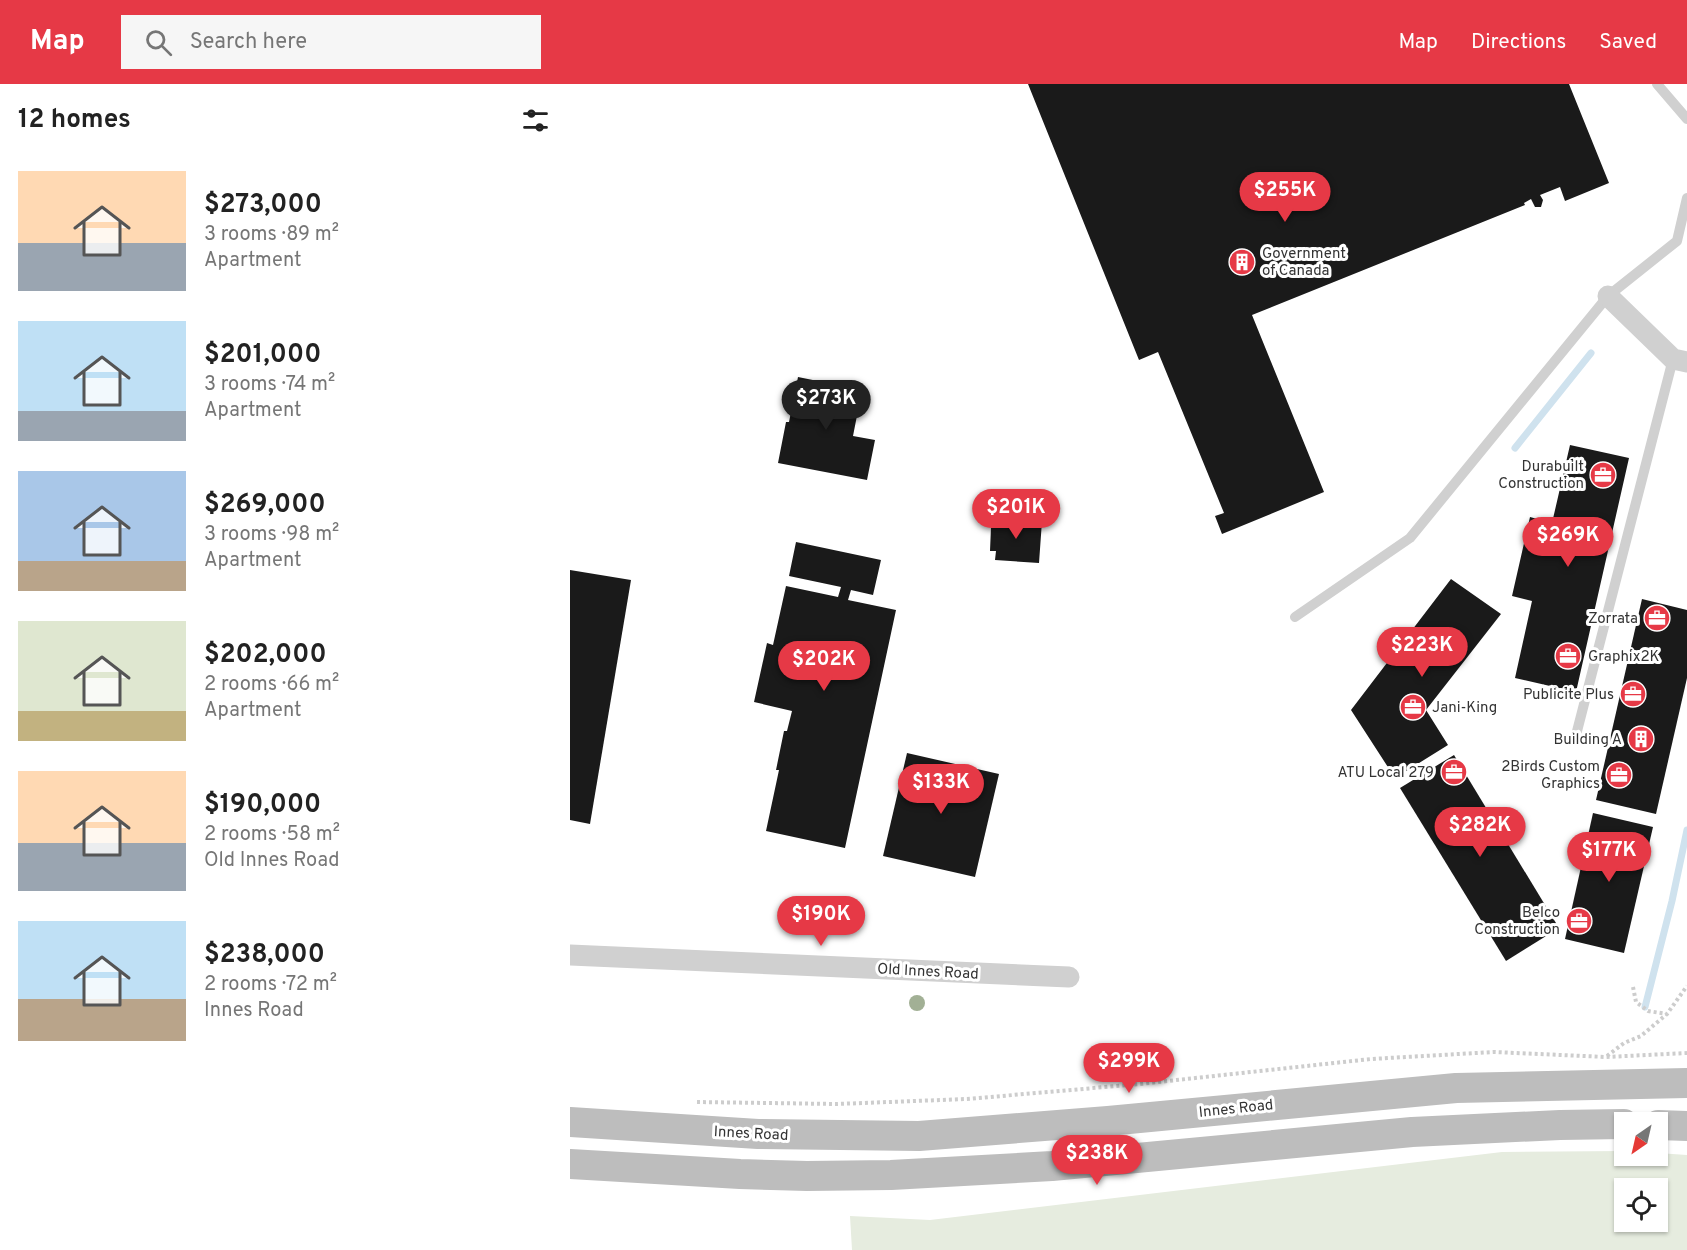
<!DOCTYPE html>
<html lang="en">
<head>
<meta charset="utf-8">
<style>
	body { margin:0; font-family:Overpass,sans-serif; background:#f6f6f6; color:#222; height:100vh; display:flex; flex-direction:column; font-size:22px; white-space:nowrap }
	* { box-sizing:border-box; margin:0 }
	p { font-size:20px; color:#767676 }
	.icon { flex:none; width:33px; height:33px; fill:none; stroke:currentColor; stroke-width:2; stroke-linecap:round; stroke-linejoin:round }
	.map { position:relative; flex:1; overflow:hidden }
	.side { display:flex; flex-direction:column; background:#fff; width:570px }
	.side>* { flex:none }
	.needle { width:39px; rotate:214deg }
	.fabs { position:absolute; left:1044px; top:1028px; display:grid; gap:12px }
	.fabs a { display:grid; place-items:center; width:54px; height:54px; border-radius:0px; background:#fff; box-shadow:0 2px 4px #0004; font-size:30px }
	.price { position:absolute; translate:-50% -51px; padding:0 14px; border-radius:21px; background:#e63946; color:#fff; font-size:20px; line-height:39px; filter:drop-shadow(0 2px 3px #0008) }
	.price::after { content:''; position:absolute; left:50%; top:36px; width:18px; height:14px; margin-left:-9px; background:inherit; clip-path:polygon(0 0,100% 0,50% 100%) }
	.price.current { background:#222; color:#fff }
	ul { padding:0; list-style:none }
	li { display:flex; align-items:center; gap:18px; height:150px; padding:0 18px }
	li span { display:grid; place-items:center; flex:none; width:168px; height:120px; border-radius:0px; color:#555 }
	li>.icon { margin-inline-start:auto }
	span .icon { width:72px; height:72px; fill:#fffc; stroke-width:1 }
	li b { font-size:26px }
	h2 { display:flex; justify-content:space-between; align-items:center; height:72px; padding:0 18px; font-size:26px }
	header { display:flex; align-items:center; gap:36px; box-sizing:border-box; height:84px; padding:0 30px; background:#e63946; color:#fff }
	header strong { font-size:28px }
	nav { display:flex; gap:33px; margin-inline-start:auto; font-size:21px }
	.search { width:420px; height:54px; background:#f6f6f6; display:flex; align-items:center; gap:15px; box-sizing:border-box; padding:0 21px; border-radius:0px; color:#767676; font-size:22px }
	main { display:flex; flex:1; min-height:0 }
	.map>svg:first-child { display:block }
	.green { fill:#e6ecdf; fill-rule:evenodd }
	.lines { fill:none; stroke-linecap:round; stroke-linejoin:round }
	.stream { stroke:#cfe2ee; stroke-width:7 }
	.building { fill:#1a1a1a }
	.path { stroke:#cdcdcd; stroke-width:4; stroke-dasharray:3 3; stroke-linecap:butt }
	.service { stroke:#d0d0d0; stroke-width:10 }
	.minor { stroke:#d0d0d0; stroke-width:21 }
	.secondary { stroke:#bdbdbd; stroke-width:30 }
	.tree { fill:#a2b095 }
	.labels { text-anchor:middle; stroke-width:6; stroke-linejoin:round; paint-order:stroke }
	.poi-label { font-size:15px; fill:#333; stroke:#fff; text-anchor:end }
	.street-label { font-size:15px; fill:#333; stroke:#fff }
</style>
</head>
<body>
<header>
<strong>Map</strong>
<div class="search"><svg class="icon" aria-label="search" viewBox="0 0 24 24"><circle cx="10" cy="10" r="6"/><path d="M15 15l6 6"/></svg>Search here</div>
<nav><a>Map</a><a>Directions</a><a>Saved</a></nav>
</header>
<main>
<section class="side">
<h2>12 homes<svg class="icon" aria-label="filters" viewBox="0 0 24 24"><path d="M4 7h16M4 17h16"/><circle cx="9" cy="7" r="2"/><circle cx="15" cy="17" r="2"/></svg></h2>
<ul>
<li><span style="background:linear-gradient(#ffd9b3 60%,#9aa5b1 0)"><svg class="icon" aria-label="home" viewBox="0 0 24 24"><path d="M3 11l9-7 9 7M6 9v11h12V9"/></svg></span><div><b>$273,000</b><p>3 rooms · 89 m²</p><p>Apartment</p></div></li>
<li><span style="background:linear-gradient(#bfe0f5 75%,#9aa5b1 0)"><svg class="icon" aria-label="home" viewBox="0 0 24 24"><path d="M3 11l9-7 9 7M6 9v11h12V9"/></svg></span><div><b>$201,000</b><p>3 rooms · 74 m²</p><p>Apartment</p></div></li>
<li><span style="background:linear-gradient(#a9c7e8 75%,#b9a48a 0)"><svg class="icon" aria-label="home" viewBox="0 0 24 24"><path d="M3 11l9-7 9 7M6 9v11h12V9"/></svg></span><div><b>$269,000</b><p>3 rooms · 98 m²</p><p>Apartment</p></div></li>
<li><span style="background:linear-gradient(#dfe7d0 75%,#c2b280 0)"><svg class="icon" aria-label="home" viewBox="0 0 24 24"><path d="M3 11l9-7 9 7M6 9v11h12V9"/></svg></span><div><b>$202,000</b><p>2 rooms · 66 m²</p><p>Apartment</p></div></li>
<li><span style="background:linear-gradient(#ffd9b3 60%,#9aa5b1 0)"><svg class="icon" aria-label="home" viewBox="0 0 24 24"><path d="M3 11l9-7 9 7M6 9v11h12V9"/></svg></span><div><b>$190,000</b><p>2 rooms · 58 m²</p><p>Old Innes Road</p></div></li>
<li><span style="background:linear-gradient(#bfe0f5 65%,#b9a48a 0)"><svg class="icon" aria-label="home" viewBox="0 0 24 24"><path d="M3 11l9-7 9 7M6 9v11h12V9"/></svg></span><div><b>$238,000</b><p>2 rooms · 72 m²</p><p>Innes Road</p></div></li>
</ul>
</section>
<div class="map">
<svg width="1117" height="1166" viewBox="0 0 1117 1166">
	<rect width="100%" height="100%" fill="#fff"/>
	<!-- green -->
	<path class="green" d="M1054 1067V1071H1088V1069L1117 1071V1166H282L280 1132 360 1136 932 1068ZM1054 1104H1088V1137H1054Z"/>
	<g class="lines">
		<!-- stream -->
		<g class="stream">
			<polyline points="945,364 1021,269"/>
			<polyline points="1075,923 1102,817 1117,746"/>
		</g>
	</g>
	<!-- building -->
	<g class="building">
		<polygon points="458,0 999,0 1039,99 995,117 990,103 970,111 973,116 971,123 965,123 961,115 954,119 955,121 682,231 754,408 652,450 645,432 654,429 588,268 569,276"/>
		<polygon points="228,293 292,306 283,352 305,356 297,396 208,379 216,338 219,338"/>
		<polygon points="1000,361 1059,374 1006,608 945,594 962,517 942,512 960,433 982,439"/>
		<polygon points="424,434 472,437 469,479 425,476 426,467 420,467 421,443 424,443"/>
		<polygon points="226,458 311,476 303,511 281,506 278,516 326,526 275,764 196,747 209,686 206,686 214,647 217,647 222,627 184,618 197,559 203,561 216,502 268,513 271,503 219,492"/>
		<polygon points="0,486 61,496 20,740 0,736"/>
		<polygon points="881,495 931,530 856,626 878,661 825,694 781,626"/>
		<polygon points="1072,515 1117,526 1117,594 1086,730 1026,716"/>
		<polygon points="337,669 429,690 405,793 313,772"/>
		<polygon points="884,671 989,844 936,877 830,704"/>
		<polygon points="1023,729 1083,743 1054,869 995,855"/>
	</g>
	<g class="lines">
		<!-- path -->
		<g class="path">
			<polyline points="1063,903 1066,918 1078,927 1097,930"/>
			<polyline points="1037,972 1054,959 1071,952 1097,930 1117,902"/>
			<polyline points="127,1018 267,1020 397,1015 570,1000 801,975 924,968 1036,973 1117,969"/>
		</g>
		<!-- service -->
		<g class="service">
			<polyline points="1087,0 1117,35"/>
			<polyline points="725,533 840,454 1038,212 1107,157 1117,114"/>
			<polyline points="1005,655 1103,275"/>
		</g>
		<!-- minor -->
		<g class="minor">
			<polyline points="1038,212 1103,275 1117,278"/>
			<polyline points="0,871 499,893"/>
		</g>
		<!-- secondary -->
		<g class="secondary">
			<polyline points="0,1038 188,1050 349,1052 538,1037 886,1004 1117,999"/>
			<polyline points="1088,1041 1117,1042"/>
			<polyline points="0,1080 170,1090 237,1092 321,1091 482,1082 842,1048 990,1041 1054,1040"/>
		</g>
	</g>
	<!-- trees -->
	<circle class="tree" cx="347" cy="919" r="8"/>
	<!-- icons -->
	<defs>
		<symbol id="building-disc" viewBox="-11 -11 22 22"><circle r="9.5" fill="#e63946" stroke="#fff"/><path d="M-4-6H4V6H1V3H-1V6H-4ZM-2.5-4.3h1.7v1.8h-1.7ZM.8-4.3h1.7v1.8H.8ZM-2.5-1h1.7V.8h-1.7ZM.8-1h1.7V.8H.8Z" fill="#fff"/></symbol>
		<symbol id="office-disc" viewBox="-11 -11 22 22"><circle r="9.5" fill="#e63946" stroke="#fff"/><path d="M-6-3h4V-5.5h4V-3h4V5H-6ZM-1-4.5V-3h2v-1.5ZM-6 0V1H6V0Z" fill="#fff"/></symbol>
	</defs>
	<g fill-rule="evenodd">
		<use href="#building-disc" x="657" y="163" width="30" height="30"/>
		<use href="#office-disc" x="1018" y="376" width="30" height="30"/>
		<use href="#office-disc" x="1072" y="519" width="30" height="30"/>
		<use href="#office-disc" x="983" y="557" width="30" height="30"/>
		<use href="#office-disc" x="1048" y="595" width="30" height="30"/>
		<use href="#office-disc" x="828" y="608" width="30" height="30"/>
		<use href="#building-disc" x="1056" y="640" width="30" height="30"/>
		<use href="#office-disc" x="869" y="673" width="30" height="30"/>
		<use href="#office-disc" x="1034" y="676" width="30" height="30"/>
		<use href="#office-disc" x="994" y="822" width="30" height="30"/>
	</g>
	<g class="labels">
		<!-- poi labels -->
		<g class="poi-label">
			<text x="692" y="174" text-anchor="start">Government<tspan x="692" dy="17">of Canada</tspan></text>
			<text x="1014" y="387">Durabuilt<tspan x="1014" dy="17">Construction</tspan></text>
			<text x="1068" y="539">Zorrata</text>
			<text x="1018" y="577" text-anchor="start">Graphix2K</text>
			<text x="1044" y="615">Publicite Plus</text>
			<text x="862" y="628" text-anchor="start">Jani-King</text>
			<text x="1052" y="660">Building A</text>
			<text x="1030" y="687">2Birds Custom<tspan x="1030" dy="17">Graphics</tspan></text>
			<text x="864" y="693">ATU Local 279</text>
			<text x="990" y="833">Belco<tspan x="990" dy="17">Construction</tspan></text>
		</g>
		<!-- street labels -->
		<g class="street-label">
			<text transform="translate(358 887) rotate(3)" y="5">Old Innes Road</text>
			<text transform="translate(666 1024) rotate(-6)" y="5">Innes Road</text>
			<text transform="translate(181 1049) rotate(3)" y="5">Innes Road</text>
		</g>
	</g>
</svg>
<div class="fabs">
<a><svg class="needle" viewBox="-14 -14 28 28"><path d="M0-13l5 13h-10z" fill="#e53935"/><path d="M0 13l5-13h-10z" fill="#767676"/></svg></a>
<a><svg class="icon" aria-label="locate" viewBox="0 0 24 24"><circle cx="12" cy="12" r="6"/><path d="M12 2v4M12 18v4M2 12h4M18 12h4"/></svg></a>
</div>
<b class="price" style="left:715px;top:139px">$255K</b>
<b class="price current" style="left:256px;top:347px">$273K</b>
<b class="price" style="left:446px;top:456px">$201K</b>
<b class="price" style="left:998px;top:484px">$269K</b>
<b class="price" style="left:852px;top:594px">$223K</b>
<b class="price" style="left:254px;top:608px">$202K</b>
<b class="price" style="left:371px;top:731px">$133K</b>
<b class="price" style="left:910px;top:774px">$282K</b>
<b class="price" style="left:1039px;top:799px">$177K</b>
<b class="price" style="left:251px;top:863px">$190K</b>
<b class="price" style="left:559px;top:1010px">$299K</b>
<b class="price" style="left:527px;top:1102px">$238K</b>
</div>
</main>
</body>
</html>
